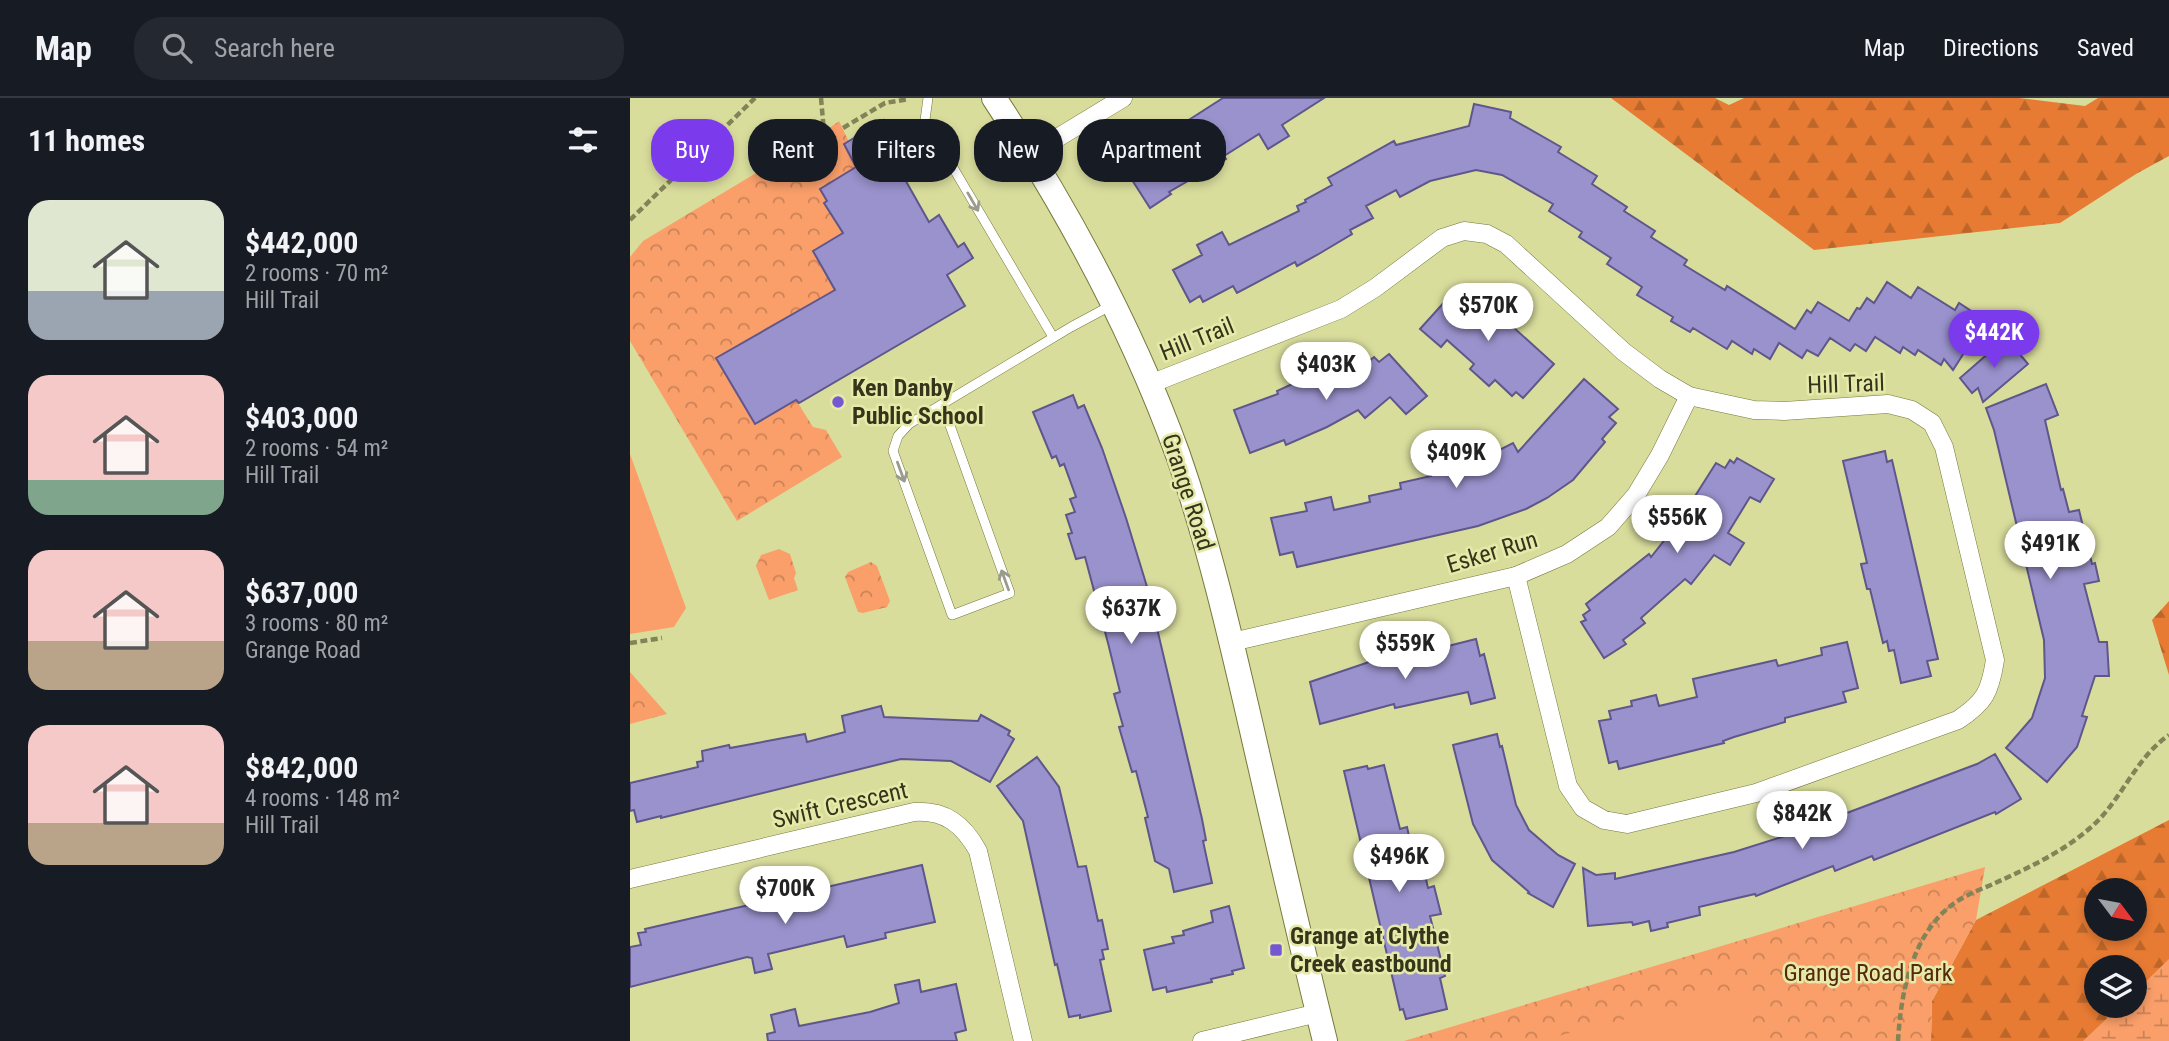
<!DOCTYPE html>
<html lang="en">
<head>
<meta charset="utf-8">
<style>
	body { margin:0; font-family:"Roboto Condensed",sans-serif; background:#242831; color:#f1f3f6; height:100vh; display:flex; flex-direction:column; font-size:26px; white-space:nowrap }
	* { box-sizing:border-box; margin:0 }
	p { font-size:23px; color:#9ea1a6 }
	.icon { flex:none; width:38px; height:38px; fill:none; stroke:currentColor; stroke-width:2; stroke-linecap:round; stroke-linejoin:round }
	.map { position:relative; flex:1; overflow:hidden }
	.sheet { display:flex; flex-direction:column; background:#171b24; width:630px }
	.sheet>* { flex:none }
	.banner { position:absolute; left:21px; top:21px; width:665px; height:63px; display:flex; gap:14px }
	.needle { width:46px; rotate:122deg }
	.controls { position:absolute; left:1454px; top:780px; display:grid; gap:14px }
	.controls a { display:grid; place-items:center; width:63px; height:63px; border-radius:50%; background:#171b24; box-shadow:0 4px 10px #0003; font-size:35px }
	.price { position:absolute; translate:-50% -60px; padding:0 16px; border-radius:24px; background:#fff; color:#222; font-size:23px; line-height:46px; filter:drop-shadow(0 2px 4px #0008) }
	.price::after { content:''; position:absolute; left:50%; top:42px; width:21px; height:16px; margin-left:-10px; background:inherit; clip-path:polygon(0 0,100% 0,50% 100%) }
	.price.on { background:#7c3aed; color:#fff }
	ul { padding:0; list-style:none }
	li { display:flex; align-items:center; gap:21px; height:175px; padding:0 28px }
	li span { display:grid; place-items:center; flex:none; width:196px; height:140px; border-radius:21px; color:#555 }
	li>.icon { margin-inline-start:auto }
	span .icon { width:84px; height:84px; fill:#fffc; stroke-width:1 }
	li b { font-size:30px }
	h2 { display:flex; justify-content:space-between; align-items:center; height:84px; padding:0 28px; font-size:30px }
	.tag { padding:0 24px; border-radius:28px; background:#171b24; box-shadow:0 4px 10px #0003; font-size:24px; line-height:63px }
	.tag.on { background:#7c3aed; color:#fff }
	header { display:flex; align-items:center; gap:42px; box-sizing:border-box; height:98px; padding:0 35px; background:#171b24; border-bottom:2px solid #363941 }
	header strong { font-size:33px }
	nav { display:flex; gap:38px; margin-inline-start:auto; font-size:24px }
	.search { width:490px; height:63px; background:#242831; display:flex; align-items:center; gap:18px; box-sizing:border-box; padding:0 24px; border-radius:28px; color:#9ea1a6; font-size:26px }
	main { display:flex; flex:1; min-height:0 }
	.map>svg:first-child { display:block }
	.forest { fill:url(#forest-firs); fill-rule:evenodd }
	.wetland { fill:url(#wetland-marsh) }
	.park { fill:url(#park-crowns) }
	.pitch { fill:#fa9f6a }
	.building { fill:#9a92cc; stroke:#5f568b; stroke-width:2 }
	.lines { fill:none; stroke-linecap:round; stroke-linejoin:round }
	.lane-casing { stroke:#76783b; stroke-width:10 }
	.street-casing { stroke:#76783b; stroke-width:19 }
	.secondary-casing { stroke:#76783b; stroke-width:26 }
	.path { stroke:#828458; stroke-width:4.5; stroke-dasharray:7 3.5; stroke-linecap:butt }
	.lane { stroke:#fff; stroke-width:9 }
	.street { stroke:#fff; stroke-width:18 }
	.secondary { stroke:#fff; stroke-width:24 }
	.oneway { stroke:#9a9a8d }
	.poi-dot { fill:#7557d1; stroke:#e6eaa9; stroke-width:2.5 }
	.labels { text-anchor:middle; stroke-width:5; stroke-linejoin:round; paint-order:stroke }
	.street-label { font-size:24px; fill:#34351b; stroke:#e6eaa9 }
	.poi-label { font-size:24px; font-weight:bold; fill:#34351b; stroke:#e6eaa9; text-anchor:start }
	.park-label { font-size:24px; fill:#54290d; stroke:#e6eaa9 }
</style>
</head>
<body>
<header>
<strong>Map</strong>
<div class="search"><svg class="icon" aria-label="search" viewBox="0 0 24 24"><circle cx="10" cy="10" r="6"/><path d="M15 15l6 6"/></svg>Search here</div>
<nav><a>Map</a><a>Directions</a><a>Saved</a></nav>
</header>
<main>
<section class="sheet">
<h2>11 homes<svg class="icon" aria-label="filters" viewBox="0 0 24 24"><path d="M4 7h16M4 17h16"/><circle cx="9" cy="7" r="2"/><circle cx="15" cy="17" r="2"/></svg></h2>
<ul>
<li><span style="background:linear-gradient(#dfe7d0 65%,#9aa5b1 0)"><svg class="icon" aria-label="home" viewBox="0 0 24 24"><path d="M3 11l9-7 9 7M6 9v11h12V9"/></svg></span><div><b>$442,000</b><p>2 rooms · 70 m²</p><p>Hill Trail</p></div></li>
<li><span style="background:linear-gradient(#f6c9c9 75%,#7fa58c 0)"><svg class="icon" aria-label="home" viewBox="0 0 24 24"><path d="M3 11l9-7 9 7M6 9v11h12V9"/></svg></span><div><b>$403,000</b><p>2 rooms · 54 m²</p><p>Hill Trail</p></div></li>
<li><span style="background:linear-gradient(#f6c9c9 65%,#b9a48a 0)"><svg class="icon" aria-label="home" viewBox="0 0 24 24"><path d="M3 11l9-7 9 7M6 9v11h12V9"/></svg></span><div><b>$637,000</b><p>3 rooms · 80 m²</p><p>Grange Road</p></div></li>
<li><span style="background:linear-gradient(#f6c9c9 70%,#b9a48a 0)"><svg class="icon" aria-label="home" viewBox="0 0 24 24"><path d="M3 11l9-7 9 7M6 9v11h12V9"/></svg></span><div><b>$842,000</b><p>4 rooms · 148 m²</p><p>Hill Trail</p></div></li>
</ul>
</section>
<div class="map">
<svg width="1539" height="943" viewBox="0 0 1539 943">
	<defs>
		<pattern id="forest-firs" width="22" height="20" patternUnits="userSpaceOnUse" patternTransform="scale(1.75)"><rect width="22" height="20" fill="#e77b33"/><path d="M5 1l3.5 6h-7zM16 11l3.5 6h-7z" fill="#bc662a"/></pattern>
		<pattern id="wetland-marsh" width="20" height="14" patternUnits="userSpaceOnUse" patternTransform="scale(1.75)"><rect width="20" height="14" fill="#fa9f6a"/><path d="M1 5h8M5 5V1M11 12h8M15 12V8" fill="none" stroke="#cb8256"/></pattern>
		<pattern id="park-crowns" width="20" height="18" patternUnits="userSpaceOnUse" patternTransform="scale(1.75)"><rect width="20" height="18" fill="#fa9f6a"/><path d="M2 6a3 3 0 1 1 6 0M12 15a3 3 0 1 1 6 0" fill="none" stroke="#cb8256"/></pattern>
	</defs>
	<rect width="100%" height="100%" fill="#d9dd9c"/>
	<!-- forest -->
	<g class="forest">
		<polygon points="981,0 1085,0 1099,7 1114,0 1389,0 1455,8 1468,0 1539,0 1539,58 1506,76 1430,125 1184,152"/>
		<polygon points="1539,503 1539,577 1522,522"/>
		<path d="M1539 722V943H1301L1302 903 1346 822ZM1466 793H1505V831H1466ZM1466 870H1505V908H1466Z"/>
	</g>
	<!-- wetland -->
	<polygon class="wetland" points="1539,861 1539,943 1453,943 1490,908 1505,908 1505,894"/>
	<!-- park -->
	<g class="park">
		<polygon points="209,23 219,44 215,47 226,69 190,92 197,103 194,105 213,135 183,153 205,192 87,261 125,326 166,302 183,329 196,332 212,359 107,423 0,243 0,159 13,143 194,34"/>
		<polygon points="149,451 160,456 166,475 164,480 168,492 139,502 126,468 131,457"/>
		<polygon points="241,464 247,468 260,503 257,509 233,515 228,514 215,479 218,474"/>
		<polygon points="0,574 37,616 0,626"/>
		<polygon points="1355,769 1346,822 1302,903 1301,943 774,943"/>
	</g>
	<!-- pitch -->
	<g class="pitch">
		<polygon points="0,356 56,510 44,529 0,536"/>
		<polygon points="1115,891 1128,943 925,943 924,939"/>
	</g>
	<!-- building -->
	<g class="building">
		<polygon points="593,0 694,0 652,27 659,38 638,51 629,36 594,58 596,61 539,94 541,96 520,110 497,74 500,72 498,68 504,64 501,59"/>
		<polygon points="844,6 881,14 880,20 931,49 928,54 967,78 962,86 997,109 994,113 1025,133 1021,139 1057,162 1054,167 1095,192 1097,188 1165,231 1177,212 1181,215 1188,204 1219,223 1227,210 1230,211 1237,200 1244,205 1257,184 1281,200 1288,189 1325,212 1329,205 1355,222 1323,272 1314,261 1311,267 1288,252 1285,257 1273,249 1270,255 1245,239 1236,253 1225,246 1220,253 1200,240 1188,258 1177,252 1172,260 1149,245 1140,261 1124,251 1122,256 1102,243 1097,251 1063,230 1060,234 1041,223 1043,219 1007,197 1012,189 977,166 981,160 949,139 952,134 919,113 923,106 872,77 846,72 800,83 770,99 766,92 736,108 743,120 720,132 722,136 687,157 667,168 665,164 607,195 603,188 573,204 570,198 560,204 543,172 572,157 567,147 592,134 599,147 669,113 667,108 676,104 675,102 702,87 698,80 764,43 766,47 839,28"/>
		<polygon points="254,22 271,58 264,62 299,124 309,117 328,149 334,145 343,160 317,177 335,208 169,305 166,302 125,326 86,260 205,192 183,153 213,135 194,105 197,103 190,91 226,69 214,46"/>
		<polygon points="828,189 837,197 842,192 924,266 893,300 886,294 882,298 865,282 859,288 840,271 844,266 817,242 811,249 790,231"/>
		<polygon points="1376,240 1398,266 1353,304 1348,290 1342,295 1330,280"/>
		<polygon points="759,256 797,298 776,316 760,299 735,320 728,312 697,329 656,347 654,342 620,355 604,312 648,296 647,293 690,273 695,282 721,261 729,271 744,259 749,264"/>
		<polygon points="954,281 988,311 979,319 986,325 972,341 975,344 943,382 917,400 896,411 848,428 667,469 663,454 650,457 641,420 677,413 675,405 701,399 704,412 740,404 739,398 771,391 770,385 801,378 800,374 827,368 828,373 883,345 888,354"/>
		<polygon points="1416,286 1428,317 1415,322 1431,392 1433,391 1439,414 1449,412 1462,466 1465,465 1469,483 1454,486 1469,544 1477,544 1479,578 1465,578 1452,618 1457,619 1447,649 1417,684 1376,650 1402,620 1415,580 1414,542 1364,332 1356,310"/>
		<polygon points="443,297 448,310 454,307 472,350 496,420 518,492 572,721 576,742 573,743 582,785 544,794 539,771 525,763 515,720 518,719 506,673 502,674 489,629 493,628 484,596 490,594 478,545 455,459 446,461 438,436 442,435 436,417 445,414 440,401 446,399 434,366 430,368 426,358 422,360 403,314"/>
		<polygon points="1255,353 1257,364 1262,362 1308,561 1297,563 1301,578 1271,585 1264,552 1259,553 1257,543 1253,545 1240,491 1237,491 1231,466 1237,465 1213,363"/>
		<polygon points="1107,360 1144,381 1130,404 1120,399 1098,435 1114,445 1100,467 1084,457 1061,486 1055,481 1011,520 1015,525 993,542 996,546 974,560 951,524 956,522 953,517 960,512 956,506 1019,456 1021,459 1048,425 1086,365 1095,370 1100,362 1104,365"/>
		<polygon points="846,541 850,558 854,556 865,600 841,606 838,594 765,610 764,606 690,626 680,584 748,561 817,545 818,548"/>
		<polygon points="1217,544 1228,590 1213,594 1216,604 1155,620 1155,624 1104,639 1093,643 1094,645 989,671 987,663 979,665 969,623 981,621 979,613 1002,608 1001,603 1026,597 1029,608 1067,599 1063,581 1146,562 1148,568 1192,557 1191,550"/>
		<polygon points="251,608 254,619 348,623 351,617 380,633 378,637 384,641 360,684 321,663 271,661 31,720 31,718 7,724 4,712 0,713 0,685 68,669 67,664 73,663 72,653 99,647 100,650 175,636 177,644 215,634 212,618"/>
		<polygon points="867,636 870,649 872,648 886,707 899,732 928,757 945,766 923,809 898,795 899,794 862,762 843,726 823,647"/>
		<polygon points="1365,656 1391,701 1366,716 1365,714 1244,762 1242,758 1205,773 1203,768 1126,798 1125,796 1069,809 1070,817 1037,825 1038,829 1021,833 1019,823 1003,827 1002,824 958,828 953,770 966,777 985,775 985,781 1104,754 1161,736 1347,666"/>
		<polygon points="407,659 429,689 448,769 456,768 468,823 472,822 478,851 472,852 474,861 470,862 481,913 450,920 450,917 439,919 427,866 425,867 393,723 367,688"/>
		<polygon points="754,667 770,731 777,729 784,761 791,760 798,790 804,788 811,816 800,818 815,878 810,880 817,911 776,921 773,911 770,912 714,673 737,668 738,671"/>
		<polygon points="292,767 305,824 255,835 256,840 217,849 214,838 138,856 142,871 125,875 122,860 117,859 0,889 0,849 11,847 8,835 16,834 15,831"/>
		<polygon points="599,808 614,870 602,873 603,876 581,881 582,884 537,894 536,889 523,892 514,852 544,845 542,839 554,837 553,833 583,824 581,813"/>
		<polygon points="289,882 291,894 326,886 336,932 325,935 327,943 138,943 137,936 145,934 141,917 165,911 169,928 240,914 269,905 265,887"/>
	</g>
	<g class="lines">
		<defs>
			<g id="lane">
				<polyline points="298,0 295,22 423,239"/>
				<polyline points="313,308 380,495 322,517 263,353 268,338 279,326 441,229 482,207"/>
			</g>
			<g id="street">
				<polyline points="401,56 493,0"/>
				<path d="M520 286 711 211 745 190 812 140 834 133 857 136 876 146 994 254 1030 281 1059 298 1124 312 1154 313 1258 306 1282 312 1302 325 1314 349 1365 562C1360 594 1355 604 1328 622L1126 695 997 726 974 722 953 710 938 688 886 478"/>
				<polyline points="602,544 886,478 937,456 978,429 1006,397 1030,357 1059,298"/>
				<path d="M0 781 284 714C315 712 333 726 348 753L393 943"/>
				<polyline points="572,943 688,915"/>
			</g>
			<path id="secondary" d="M364 0C438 112 502 230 548 357 579 446 600 537 621 628 645 733 669 838 695 943"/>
		</defs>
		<!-- lane casing -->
		<use href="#lane" class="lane-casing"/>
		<!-- street casing -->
		<use href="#street" class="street-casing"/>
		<!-- secondary casing -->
		<use href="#secondary" class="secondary-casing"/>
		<!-- path -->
		<g class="path">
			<polyline points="191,0 194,34"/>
			<polyline points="213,30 255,5 279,1"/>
			<polyline points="0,122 125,0"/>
			<polyline points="0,545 32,540"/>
			<path d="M1268 943C1271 892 1283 831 1329 802 1340 795 1352 791 1363 786 1396 771 1433 754 1460 730 1491 704 1505 660 1539 637"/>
		</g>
		<!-- lane -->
		<use href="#lane" class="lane"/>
		<!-- street -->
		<use href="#street" class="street"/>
		<!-- secondary -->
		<use href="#secondary" class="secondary"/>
	</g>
	<!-- one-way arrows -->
	<defs><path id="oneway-shaft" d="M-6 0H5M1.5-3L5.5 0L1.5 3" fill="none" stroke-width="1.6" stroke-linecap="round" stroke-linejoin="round" transform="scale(1.75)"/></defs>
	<g class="oneway">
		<use href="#oneway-shaft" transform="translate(343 104) rotate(60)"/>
		<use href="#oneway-shaft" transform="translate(271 374) rotate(70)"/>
		<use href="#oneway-shaft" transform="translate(375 482) rotate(-110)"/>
	</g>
	<!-- markers -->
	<g class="poi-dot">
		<circle cx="208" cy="304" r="7"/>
		<rect x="639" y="845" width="14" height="14" rx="3.5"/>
	</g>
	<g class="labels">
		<!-- street labels -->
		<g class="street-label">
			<text transform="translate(567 241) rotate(-22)" y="8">Hill Trail</text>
			<text transform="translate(1216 286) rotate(-2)" y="8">Hill Trail</text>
			<text transform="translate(558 394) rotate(72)" y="8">Grange Road</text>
			<text transform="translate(862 454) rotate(-17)" y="8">Esker Run</text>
			<text transform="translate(210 707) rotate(-13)" y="8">Swift Crescent</text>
		</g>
		<!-- poi labels -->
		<g class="poi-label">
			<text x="222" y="298">Ken Danby<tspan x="222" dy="28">Public School</tspan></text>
			<text x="660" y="846">Grange at Clythe<tspan x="660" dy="28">Creek eastbound</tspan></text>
		</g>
		<!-- park labels -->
		<g class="park-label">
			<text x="1238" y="883">Grange Road Park</text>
		</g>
	</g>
</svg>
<div class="controls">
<a><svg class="needle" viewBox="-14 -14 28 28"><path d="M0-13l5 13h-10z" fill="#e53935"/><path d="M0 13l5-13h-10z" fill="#9ea1a6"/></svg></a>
<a><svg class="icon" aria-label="layers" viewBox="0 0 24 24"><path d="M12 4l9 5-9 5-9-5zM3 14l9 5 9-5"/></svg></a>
</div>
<b class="price" style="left:858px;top:245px">$570K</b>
<b class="price on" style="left:1364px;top:272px">$442K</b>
<b class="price" style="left:696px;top:304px">$403K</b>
<b class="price" style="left:826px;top:392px">$409K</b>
<b class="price" style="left:1047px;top:457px">$556K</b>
<b class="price" style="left:1420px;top:483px">$491K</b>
<b class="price" style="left:501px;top:548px">$637K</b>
<b class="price" style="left:775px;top:583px">$559K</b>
<b class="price" style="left:1172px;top:753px">$842K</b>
<b class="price" style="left:769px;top:796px">$496K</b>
<b class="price" style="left:155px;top:828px">$700K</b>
<div class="banner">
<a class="tag on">Buy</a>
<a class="tag">Rent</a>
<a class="tag">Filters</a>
<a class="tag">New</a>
<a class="tag">Apartment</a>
</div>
</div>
</main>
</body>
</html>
